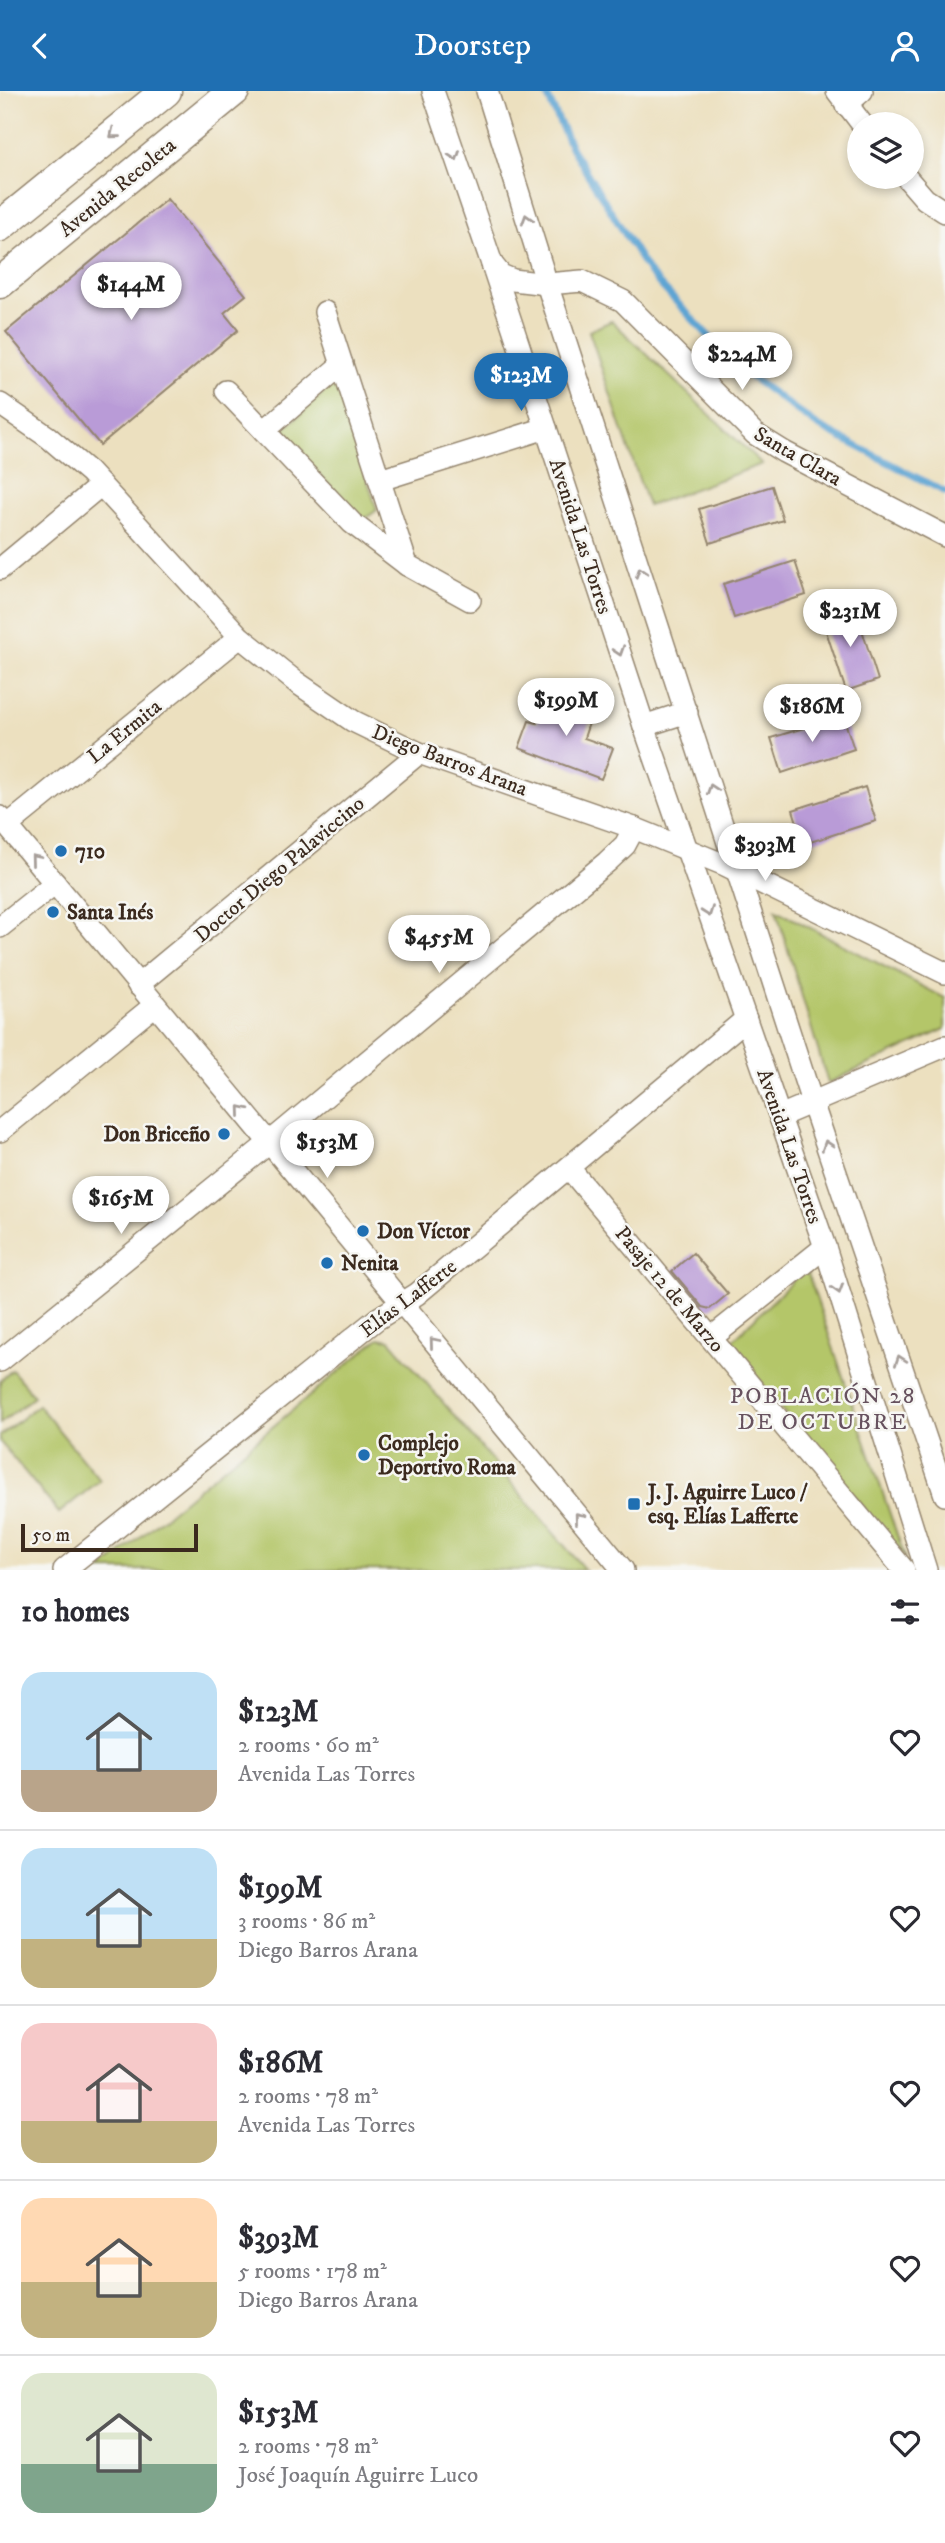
<!DOCTYPE html>
<html lang="en">
<head>
<meta charset="utf-8">
<style>
	body { margin:0; font-family:"IM FELL DW Pica",serif; background:#f7f7f7; color:#2b2b33; height:100vh; display:flex; flex-direction:column; font-size:26px; white-space:nowrap }
	* { box-sizing:border-box; margin:0 }
	p { font-size:23px; color:#7c7c81 }
	.icon { flex:none; width:38px; height:38px; fill:none; stroke:currentColor; stroke-width:2; stroke-linecap:round; stroke-linejoin:round }
	.map { position:relative; height:1479px; overflow:hidden }
	.sheet { display:flex; flex-direction:column; background:#fff; flex:1 }
	.sheet>* { flex:none }
	.buttons { position:absolute; left:847px; top:21px; display:grid; gap:14px }
	.buttons a { display:grid; place-items:center; width:77px; height:77px; border-radius:50%; background:#fff; box-shadow:0 4px 10px #0003; font-size:35px }
	.scale { position:absolute; left:21px; bottom:18px; width:177px; box-sizing:border-box; padding-left:7px; border:4px solid #3b2a1e; border-top:0; font-size:19px; line-height:24px; white-space:nowrap; color:#3b2a1e; -webkit-text-stroke:5px #f6f6f2; paint-order:stroke }
	.price { position:absolute; translate:-50% -60px; padding:0 16px; border-radius:24px; background:#fff; color:#222; font-size:23px; line-height:46px; filter:drop-shadow(0 2px 4px #0008) }
	.price::after { content:''; position:absolute; left:50%; top:42px; width:21px; height:16px; margin-left:-10px; background:inherit; clip-path:polygon(0 0,100% 0,50% 100%) }
	.price.on { background:#1f6fb2; color:#fff }
	ul { padding:0; list-style:none }
	li { display:flex; align-items:center; gap:21px; height:175px; padding:0 21px }
	li+li { border-top:2px solid #e1e1e2 }
	li span { display:grid; place-items:center; flex:none; width:196px; height:140px; border-radius:21px; color:#555 }
	li>.icon { margin-inline-start:auto }
	span .icon { width:84px; height:84px; fill:#fffc; stroke-width:1 }
	li b { font-size:30px }
	h2 { display:flex; justify-content:space-between; align-items:center; height:84px; padding:0 21px; font-size:30px }
	header { display:flex; justify-content:space-between; align-items:center; height:91px; padding:0 21px; background:#1f6fb2; color:#fff; font-size:32px; font-weight:600 }
	.map>svg:first-child { display:block }
	.green { fill:#b4c669; stroke:#787844; stroke-width:2 }
	.lines { fill:none; stroke-linecap:round; stroke-linejoin:round }
	.stream { stroke:#5da4d3; stroke-width:7 }
	.building { fill:#b99bd7 }
	.street-casing { stroke:#94856e; stroke-width:24 }
	.secondary-casing { stroke:#94856e; stroke-width:33 }
	.street { stroke:#fff; stroke-width:21 }
	.secondary { stroke:#fff; stroke-width:30 }
	.oneway { stroke:#a79f9a }
	.poi-dot { fill:#1f6fb2; stroke:#f6f6f2; stroke-width:2.5 }
	.labels { text-anchor:middle; stroke-width:5; stroke-linejoin:round; paint-order:stroke }
	.street-label { font-size:21px; fill:#3b2a1e; stroke:#f6f6f2 }
	.poi-label { font-size:21px; font-weight:bold; fill:#3b2a1e; stroke:#f6f6f2; text-anchor:start }
	.neighbourhood-label { font-size:23px; letter-spacing:2px; fill:#67525f; stroke:#f6f6f2 }
</style>
</head>
<body>
<header><svg class="icon" aria-label="back" viewBox="0 0 24 24"><path d="M15 5l-7 7 7 7"/></svg>Doorstep<svg class="icon" aria-label="person" viewBox="0 0 24 24"><circle cx="12" cy="8" r="4"/><path d="M4 21q1-7 8-7t8 7"/></svg></header>
<div class="map">
<svg width="945" height="1479" viewBox="0 0 945 1479">
	<rect width="100%" height="100%" fill="#f6f6f2"/>
	<filter id="ink" filterUnits="userSpaceOnUse"><feTurbulence type="fractalNoise" baseFrequency=".0143" numOctaves="2"/><feDisplacementMap in="SourceGraphic" scale="14" xChannelSelector="R" yChannelSelector="G"/><feConvolveMatrix kernelMatrix="1 2 1 2 8 2 1 2 1" color-interpolation-filters="sRGB"/></filter>
	<filter id="wash" filterUnits="userSpaceOnUse"><feTurbulence type="fractalNoise" baseFrequency=".00686" numOctaves="4" result="noise"/><feDisplacementMap in="SourceGraphic" scale="28" xChannelSelector="R" yChannelSelector="G"/><feGaussianBlur stdDeviation="1.57" result="paint"/><feColorMatrix in="noise" values="0 0 0 0 0 0 0 0 0 0 0 0 0 0 0 0 0 1.4 0 .05"/><feComposite in="paint" operator="in"/></filter>
	<g filter="url(#wash)">
		<rect width="100%" height="100%" fill="#ece0bf"/>
		<!-- green -->
		<g class="green">
			<polygon points="611,230 612,230 762,373 648,415 589,240"/>
			<polygon points="336,290 377,419 362,430 280,342"/>
			<polygon points="776,819 945,907 945,938 828,992"/>
			<polygon points="806,1177 905,1467 728,1254"/>
			<polygon points="379,1247 390,1249 585,1479 101,1479"/>
			<polygon points="12,1279 34,1305 0,1333 0,1290"/>
			<polygon points="38,1314 100,1389 59,1422 0,1351 0,1345"/>
		</g>
		<g class="lines">
			<!-- stream -->
			<polyline class="stream" points="545,0 572,58 650,183 740,278 818,335 945,401"/>
		</g>
		<g id="blocks">
			<!-- building -->
			<g class="building">
				<polygon points="167,108 246,204 224,222 238,239 100,354 6,241"/>
				<polygon points="772,395 783,429 710,452 699,418"/>
				<polygon points="795,470 806,504 734,527 723,493"/>
				<polygon points="855,517 878,589 846,600 822,528"/>
				<polygon points="554,603 578,612 577,615 588,619 586,627 590,629 584,647 613,657 601,688 519,657 529,630 537,632 547,604 553,606"/>
				<polygon points="843,625 854,658 782,682 771,647"/>
				<polygon points="865,696 876,730 804,753 793,719"/>
				<polygon points="693,1162 728,1203 710,1218 702,1216 672,1180"/>
			</g>
		</g>
	</g>
	<g filter="url(#ink)">
		<use href="#blocks" fill-opacity="0" stroke="#94856e" stroke-width="2"/>
		<g class="lines">
			<defs>
				<g id="street">
					<polyline points="433,0 492,173 644,635 825,1156 926,1479"/>
					<polyline points="487,0 547,193 812,1011 945,1404"/>
					<polyline points="837,0 862,33"/>
					<polyline points="846,14 862,0"/>
					<polyline points="906,86 925,108 945,121"/>
					<polyline points="492,173 501,184 513,189 547,193 582,190 623,210 755,343 784,361 945,445"/>
					<polyline points="325,221 407,474"/>
					<polyline points="226,300 352,432 407,474 470,509"/>
					<polyline points="0,313 48,346 89,381 240,546 296,591 353,630 419,662 634,737 725,774 945,882"/>
					<polyline points="264,340 342,273"/>
					<polyline points="380,389 546,337"/>
					<polyline points="0,478 101,394"/>
					<polyline points="644,635 687,621"/>
					<polyline points="0,726 623,1479"/>
					<polyline points="7,735 240,546"/>
					<polyline points="0,836 55,792"/>
					<polyline points="138,894 419,662"/>
					<polyline points="780,1025 945,955"/>
					<polyline points="0,1040 155,914"/>
					<polyline points="569,1077 904,1479"/>
					<polyline points="711,1247 825,1156"/>
					<polyline points="0,1270 269,1052 607,771 625,754 634,737"/>
					<polyline points="64,1479 377,1228 417,1203 746,928"/>
				</g>
				<g id="secondary">
					<polyline points="0,135 166,0"/>
					<polyline points="0,192 234,0"/>
				</g>
			</defs>
			<!-- street casing -->
			<use href="#street" class="street-casing"/>
			<!-- secondary casing -->
			<use href="#secondary" class="secondary-casing"/>
			<!-- street -->
			<use href="#street" class="street"/>
			<!-- secondary -->
			<use href="#secondary" class="secondary"/>
		</g>
		<!-- one-way arrows -->
		<defs><path id="oneway-chevron" d="M-2-3.5L2.5 0L-2 3.5" fill="none" stroke-width="1.6" stroke-linecap="round" stroke-linejoin="round" transform="scale(1.75)"/></defs>
		<g class="oneway">
			<use href="#oneway-chevron" transform="translate(114 43) rotate(141)"/>
			<use href="#oneway-chevron" transform="translate(455 65) rotate(71)"/>
			<use href="#oneway-chevron" transform="translate(527 128) rotate(-107)"/>
			<use href="#oneway-chevron" transform="translate(641 481) rotate(-108)"/>
			<use href="#oneway-chevron" transform="translate(619 560) rotate(72)"/>
			<use href="#oneway-chevron" transform="translate(712 698) rotate(-108)"/>
			<use href="#oneway-chevron" transform="translate(35 768) rotate(-130)"/>
			<use href="#oneway-chevron" transform="translate(708 821) rotate(70)"/>
			<use href="#oneway-chevron" transform="translate(242 1019) rotate(-130)"/>
			<use href="#oneway-chevron" transform="translate(827 1054) rotate(-109)"/>
			<use href="#oneway-chevron" transform="translate(838 1198) rotate(73)"/>
			<use href="#oneway-chevron" transform="translate(434 1251) rotate(-130)"/>
			<use href="#oneway-chevron" transform="translate(900 1269) rotate(-109)"/>
			<use href="#oneway-chevron" transform="translate(579 1426) rotate(-130)"/>
		</g>
	</g>
	<!-- markers -->
	<g class="poi-dot">
		<circle cx="61" cy="760" r="7"/>
		<circle cx="53" cy="821" r="7"/>
		<circle cx="224" cy="1043" r="7"/>
		<circle cx="363" cy="1140" r="7"/>
		<circle cx="327" cy="1172" r="7"/>
		<circle cx="364" cy="1364" r="7"/>
		<rect x="627" y="1406" width="14" height="14" rx="3.5"/>
	</g>
	<g class="labels">
		<!-- street labels -->
		<g class="street-label">
			<text transform="translate(117 96) rotate(-39)" y="7">Avenida Recoleta</text>
			<text transform="translate(798 365) rotate(30)" y="7">Santa Clara</text>
			<text transform="translate(581 445) rotate(72)" y="7">Avenida Las Torres</text>
			<text transform="translate(124 640) rotate(-39)" y="7">La Ermita</text>
			<text transform="translate(450 669) rotate(21)" y="7">Diego Barros Arana</text>
			<text transform="translate(279 778) rotate(-40)" y="7">Doctor Diego Palaviccino</text>
			<text transform="translate(790 1055) rotate(71)" y="7">Avenida Las Torres</text>
			<text transform="translate(670 1198) rotate(50)" y="7">Pasaje 12 de Marzo</text>
			<text transform="translate(408 1207) rotate(-37)" y="7">Elías Lafferte</text>
		</g>
		<!-- poi labels -->
		<g class="poi-label">
			<text x="75" y="767">710</text>
			<text x="67" y="828">Santa Inés</text>
			<text x="210" y="1050" text-anchor="end">Don Briceño</text>
			<text x="377" y="1147">Don Víctor</text>
			<text x="341" y="1179">Nenita</text>
			<text x="378" y="1359">Complejo<tspan x="378" dy="24">Deportivo Roma</tspan></text>
			<text x="648" y="1408">J. J. Aguirre Luco /<tspan x="648" dy="24">esq. Elías Lafferte</tspan></text>
		</g>
		<!-- neighbourhood labels -->
		<g class="neighbourhood-label">
			<text x="823" y="1312">POBLACIÓN 28<tspan x="823" dy="26">DE OCTUBRE</tspan></text>
		</g>
	</g>
</svg>
<div class="buttons">
<a><svg class="icon" aria-label="layers" viewBox="0 0 24 24"><path d="M12 4l9 5-9 5-9-5zM3 14l9 5 9-5"/></svg></a>
</div>
<div class="scale">50 m</div>
<b class="price" style="left:131px;top:231px">$144M</b>
<b class="price" style="left:742px;top:301px">$224M</b>
<b class="price on" style="left:521px;top:322px">$123M</b>
<b class="price" style="left:850px;top:558px">$231M</b>
<b class="price" style="left:566px;top:647px">$199M</b>
<b class="price" style="left:812px;top:653px">$186M</b>
<b class="price" style="left:765px;top:792px">$393M</b>
<b class="price" style="left:439px;top:884px">$455M</b>
<b class="price" style="left:327px;top:1089px">$153M</b>
<b class="price" style="left:121px;top:1145px">$165M</b>
</div>
<section class="sheet">
<h2>10 homes<svg class="icon" aria-label="filters" viewBox="0 0 24 24"><path d="M4 7h16M4 17h16"/><circle cx="9" cy="7" r="2"/><circle cx="15" cy="17" r="2"/></svg></h2>
<ul>
<li><span style="background:linear-gradient(#bfe0f5 70%,#b9a48a 0)"><svg class="icon" aria-label="home" viewBox="0 0 24 24"><path d="M3 11l9-7 9 7M6 9v11h12V9"/></svg></span><div><b>$123M</b><p>2 rooms · 60 m²</p><p>Avenida Las Torres</p></div><svg class="icon" aria-label="heart" viewBox="0 0 24 24"><path d="M12 20l-8-8c-3-5 5-10 8-4 3-6 11-1 8 4z"/></svg></li>
<li><span style="background:linear-gradient(#bfe0f5 65%,#c2b280 0)"><svg class="icon" aria-label="home" viewBox="0 0 24 24"><path d="M3 11l9-7 9 7M6 9v11h12V9"/></svg></span><div><b>$199M</b><p>3 rooms · 86 m²</p><p>Diego Barros Arana</p></div><svg class="icon" aria-label="heart" viewBox="0 0 24 24"><path d="M12 20l-8-8c-3-5 5-10 8-4 3-6 11-1 8 4z"/></svg></li>
<li><span style="background:linear-gradient(#f6c9c9 70%,#c2b280 0)"><svg class="icon" aria-label="home" viewBox="0 0 24 24"><path d="M3 11l9-7 9 7M6 9v11h12V9"/></svg></span><div><b>$186M</b><p>2 rooms · 78 m²</p><p>Avenida Las Torres</p></div><svg class="icon" aria-label="heart" viewBox="0 0 24 24"><path d="M12 20l-8-8c-3-5 5-10 8-4 3-6 11-1 8 4z"/></svg></li>
<li><span style="background:linear-gradient(#ffd9b3 60%,#c2b280 0)"><svg class="icon" aria-label="home" viewBox="0 0 24 24"><path d="M3 11l9-7 9 7M6 9v11h12V9"/></svg></span><div><b>$393M</b><p>5 rooms · 178 m²</p><p>Diego Barros Arana</p></div><svg class="icon" aria-label="heart" viewBox="0 0 24 24"><path d="M12 20l-8-8c-3-5 5-10 8-4 3-6 11-1 8 4z"/></svg></li>
<li><span style="background:linear-gradient(#dfe7d0 65%,#7fa58c 0)"><svg class="icon" aria-label="home" viewBox="0 0 24 24"><path d="M3 11l9-7 9 7M6 9v11h12V9"/></svg></span><div><b>$153M</b><p>2 rooms · 78 m²</p><p>José Joaquín Aguirre Luco</p></div><svg class="icon" aria-label="heart" viewBox="0 0 24 24"><path d="M12 20l-8-8c-3-5 5-10 8-4 3-6 11-1 8 4z"/></svg></li>
</ul>
</section>
</body>
</html>
